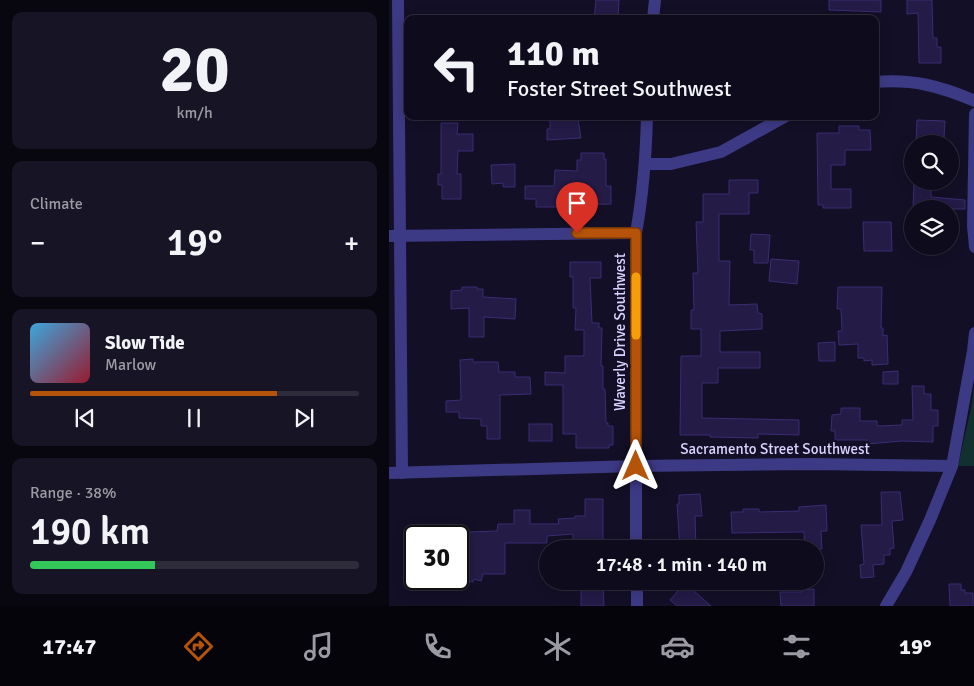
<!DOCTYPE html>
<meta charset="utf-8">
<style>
body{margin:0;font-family:Signika,sans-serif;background:#171425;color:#f1f3f6;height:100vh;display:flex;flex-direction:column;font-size:19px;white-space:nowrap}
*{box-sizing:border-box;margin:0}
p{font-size:16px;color:#9b9ba3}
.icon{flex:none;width:28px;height:28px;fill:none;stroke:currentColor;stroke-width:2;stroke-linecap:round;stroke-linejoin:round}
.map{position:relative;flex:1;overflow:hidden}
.side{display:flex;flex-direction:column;gap:12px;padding:12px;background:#08060f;width:389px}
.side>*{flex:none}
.guide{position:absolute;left:15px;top:15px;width:475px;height:105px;border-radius:10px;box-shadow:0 2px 12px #0003,0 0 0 1px #2e2b3b;background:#0e0b1c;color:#f1f3f6;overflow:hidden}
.tools{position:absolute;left:515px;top:135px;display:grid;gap:10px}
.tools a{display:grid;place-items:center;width:55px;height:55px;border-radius:50%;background:#0e0b1c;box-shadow:0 2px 12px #0003,0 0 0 1px #2e2b3b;font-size:25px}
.speed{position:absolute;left:15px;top:525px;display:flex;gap:10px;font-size:25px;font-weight:700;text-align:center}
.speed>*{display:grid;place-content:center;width:65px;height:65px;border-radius:50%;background:#0e0b1c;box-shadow:0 2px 12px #0003,0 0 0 1px #2e2b3b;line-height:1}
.speed .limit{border:2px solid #111;border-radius:8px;background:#fff;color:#111}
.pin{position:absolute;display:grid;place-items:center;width:42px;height:42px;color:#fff;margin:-51px -21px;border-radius:50% 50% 50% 0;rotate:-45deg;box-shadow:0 0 5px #0007}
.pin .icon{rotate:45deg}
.me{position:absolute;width:55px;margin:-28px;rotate:0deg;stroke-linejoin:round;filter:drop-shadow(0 0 4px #0008)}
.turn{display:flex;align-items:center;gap:18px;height:105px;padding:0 20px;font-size:22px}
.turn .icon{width:65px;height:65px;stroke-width:2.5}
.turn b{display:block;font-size:35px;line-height:42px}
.big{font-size:38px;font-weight:600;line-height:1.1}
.side .tile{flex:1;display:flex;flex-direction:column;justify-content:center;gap:8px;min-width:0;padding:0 18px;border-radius:10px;background:#171425}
.side .dial{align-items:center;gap:0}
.dial b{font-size:65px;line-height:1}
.song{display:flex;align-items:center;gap:15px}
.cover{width:60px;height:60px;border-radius:8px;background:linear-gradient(135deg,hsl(200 70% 55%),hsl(350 70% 35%))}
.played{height:5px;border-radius:2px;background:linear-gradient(90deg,#b45309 75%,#2e2b3b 75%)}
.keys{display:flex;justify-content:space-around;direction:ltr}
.heat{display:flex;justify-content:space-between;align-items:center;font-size:28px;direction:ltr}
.charge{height:8px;border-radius:4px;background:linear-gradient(90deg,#34c759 38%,#2e2b3b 0)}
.trip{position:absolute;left:150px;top:540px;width:285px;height:50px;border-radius:25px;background:#0e0b1c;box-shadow:0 2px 12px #0003,0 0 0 1px #2e2b3b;font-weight:600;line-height:50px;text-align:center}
.tab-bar{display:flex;height:80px;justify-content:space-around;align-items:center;background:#06040b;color:#9b9ba3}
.tab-bar .icon{width:35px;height:35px}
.tab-bar .on{color:#b45309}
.tab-bar b{font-size:22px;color:#f1f3f6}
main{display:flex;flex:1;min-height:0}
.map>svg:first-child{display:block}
.green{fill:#12302f}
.building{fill:#241b47;stroke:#3b2d73}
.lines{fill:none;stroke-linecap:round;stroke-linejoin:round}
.minor{stroke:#3d3a85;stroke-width:12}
.route-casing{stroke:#753606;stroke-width:12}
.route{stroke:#b45309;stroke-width:9}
.slow{stroke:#f59e0b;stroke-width:9}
.labels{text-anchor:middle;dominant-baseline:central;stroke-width:5;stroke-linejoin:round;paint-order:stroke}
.street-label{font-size:15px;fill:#d9d4ff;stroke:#130f26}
</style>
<main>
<section class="side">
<div class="tile dial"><b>20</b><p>km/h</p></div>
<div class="tile"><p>Climate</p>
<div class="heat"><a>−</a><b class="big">19°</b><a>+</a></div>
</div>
<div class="tile">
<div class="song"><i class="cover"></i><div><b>Slow Tide</b><p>Marlow</p></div></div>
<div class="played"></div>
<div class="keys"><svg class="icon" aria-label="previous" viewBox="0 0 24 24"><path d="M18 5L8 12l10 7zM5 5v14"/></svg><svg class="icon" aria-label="pause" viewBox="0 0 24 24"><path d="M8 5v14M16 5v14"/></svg><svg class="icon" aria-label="next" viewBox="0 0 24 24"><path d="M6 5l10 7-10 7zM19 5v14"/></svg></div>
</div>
<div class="tile"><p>Range · 38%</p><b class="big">190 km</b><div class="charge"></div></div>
</section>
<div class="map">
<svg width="586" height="606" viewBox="0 0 586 606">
<rect width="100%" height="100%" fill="#130f26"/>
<polygon class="green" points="585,387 585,466 569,466 582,408"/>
<g class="building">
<polygon points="207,0 230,0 229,19 205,19"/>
<polygon points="440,0 492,0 492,12 440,10"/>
<polygon points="518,0 543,0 544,38 548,38 548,47 552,47 552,63 530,63 529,13 518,14"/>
<polygon points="189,119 192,138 158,140 158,129 161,129 161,120"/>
<polygon points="528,120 556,121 555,138 545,138 544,144 527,144"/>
<polygon points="52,123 69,123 68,134 84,134 84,151 69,151 68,174 72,174 72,199 53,199 53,185 49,185 49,174 52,174"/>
<polygon points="450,126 470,126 470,130 481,130 482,150 456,150 456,165 442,165 442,189 462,189 462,208 434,208 434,205 429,205 428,133 450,133"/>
<polygon points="192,153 215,153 215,159 217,159 217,186 222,186 222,204 172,205 172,207 147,207 147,199 136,199 136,186 165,186 166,170 188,171 188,160 192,160"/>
<polygon points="126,164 126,187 114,187 114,183 103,184 102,165"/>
<polygon points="340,180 369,180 369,193 360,193 360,214 330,214 330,261 341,261 340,305 368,304 369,313 373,314 373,329 331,331 331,352 371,352 371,368 329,368 329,383 313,383 313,418 410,420 410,435 369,434 369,438 321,437 321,435 291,435 292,356 312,356 312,329 302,329 302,310 305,310 304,273 309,273 307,222 314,222 314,194 340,194"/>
<polygon points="525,181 542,181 542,197 576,200 576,209 524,209"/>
<polygon points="474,222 502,222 503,251 475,251"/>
<polygon points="362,234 381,235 379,263 365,263 365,250 361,250"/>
<polygon points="382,259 410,261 408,284 380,281"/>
<polygon points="181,262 212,262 212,278 201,278 203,323 210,323 210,328 213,328 212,366 214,366 214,389 216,389 217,423 219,423 219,426 224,426 224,445 220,445 220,448 187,448 187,434 174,434 174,385 156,385 156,372 176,373 176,356 194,356 195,355 195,330 186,330 187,308 184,308 184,277 181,277"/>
<polygon points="73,287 88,287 88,289 94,289 94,297 127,299 126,319 95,317 95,337 80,337 80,308 62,309 62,291 73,290"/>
<polygon points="449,287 493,287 492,328 494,328 494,336 498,335 499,364 483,365 483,360 475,361 475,358 469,358 469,344 450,345 449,331 453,331 452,309 448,309"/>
<polygon points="446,342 446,361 430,361 429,343"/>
<polygon points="84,359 84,362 109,362 110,372 126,372 126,377 141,377 142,394 111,395 111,439 98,439 98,426 92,426 92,419 70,418 70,412 57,412 57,401 72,400 71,360"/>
<polygon points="509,371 509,384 494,384 494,372"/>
<polygon points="523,386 535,386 535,394 542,394 542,410 549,410 549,426 544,426 544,442 513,441 478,444 478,440 446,440 446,431 442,431 443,415 452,414 452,408 471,408 471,421 488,421 488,426 513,425 513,420 524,420"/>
<rect x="140" y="424" width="23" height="17"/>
<polygon points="492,492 511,492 514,520 503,521 505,548 501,549 501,555 495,555 495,564 484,565 485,577 472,578 471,565 475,564 472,525 493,525"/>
<polygon points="311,494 313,516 306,516 307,549 291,549 288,504 290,504 290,495"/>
<polygon points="196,499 214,499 214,549 184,549 184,534 158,536 158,543 116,543 116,574 94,574 92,581 85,579 84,582 69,579 69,556 80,558 79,532 108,531 109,524 125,524 125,510 141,510 141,524 170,524 169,519 186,518 186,516 196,516"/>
<polygon points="437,505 438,531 432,531 433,549 416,549 415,532 343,533 342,512 354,512 354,509 370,509 370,512 410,511 410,507"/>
<polygon points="214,583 215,606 192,606 192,584"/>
<polygon points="296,583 322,606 288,606 281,600"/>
<polygon points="560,584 572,584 572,590 576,590 576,593 584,593 584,606 561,606"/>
<polygon points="425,589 425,606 392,606 391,592 413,592 413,590"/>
</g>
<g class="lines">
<g class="minor">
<polyline points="9,0 13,473"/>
<polyline points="264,19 266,0"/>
<path d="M 486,82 C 524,79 551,86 586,101"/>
<polyline points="586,114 584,226 586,247"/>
<polyline points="256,164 282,164 332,152 397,116"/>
<polyline points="0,236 247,233"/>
<polyline points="0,473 247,466 423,464 563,466"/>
<path d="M 247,549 L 247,233 C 254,194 257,156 258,116"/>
<polyline points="248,581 248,606"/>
<polyline points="497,606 517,572 541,520 563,466 584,351 586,333"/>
</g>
</g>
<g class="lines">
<g class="route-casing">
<polyline id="route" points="188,233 247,233 247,466"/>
</g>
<use href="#route" class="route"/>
<polyline class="slow" points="247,277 247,335"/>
</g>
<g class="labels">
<g class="street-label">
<text transform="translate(231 332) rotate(-90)">Waverly Drive Southwest</text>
<text x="386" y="449">Sacramento Street Southwest</text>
</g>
</g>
</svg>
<div class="tools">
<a><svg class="icon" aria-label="search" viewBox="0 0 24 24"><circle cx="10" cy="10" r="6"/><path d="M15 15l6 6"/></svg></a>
<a><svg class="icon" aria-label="layers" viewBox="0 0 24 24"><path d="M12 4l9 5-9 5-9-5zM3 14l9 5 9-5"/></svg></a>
</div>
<div class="speed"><div class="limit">30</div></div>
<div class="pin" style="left:188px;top:233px;background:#d93025"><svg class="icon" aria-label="arrive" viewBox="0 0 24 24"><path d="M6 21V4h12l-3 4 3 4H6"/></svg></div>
<svg class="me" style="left:247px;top:466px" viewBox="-20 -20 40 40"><path d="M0-17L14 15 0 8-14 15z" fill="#b45309" stroke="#fff" stroke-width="4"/></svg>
<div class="trip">17:48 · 1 min · 140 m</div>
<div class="guide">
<div class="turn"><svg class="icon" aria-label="left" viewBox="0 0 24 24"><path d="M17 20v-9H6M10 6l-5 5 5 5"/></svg><div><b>110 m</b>Foster Street Southwest</div></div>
</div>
</div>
</main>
<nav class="tab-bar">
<b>17:47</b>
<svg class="icon on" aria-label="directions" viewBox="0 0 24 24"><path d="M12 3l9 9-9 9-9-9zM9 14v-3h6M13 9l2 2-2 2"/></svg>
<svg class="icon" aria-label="music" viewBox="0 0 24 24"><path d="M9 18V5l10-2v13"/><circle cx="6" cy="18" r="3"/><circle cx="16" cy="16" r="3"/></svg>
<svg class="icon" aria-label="phone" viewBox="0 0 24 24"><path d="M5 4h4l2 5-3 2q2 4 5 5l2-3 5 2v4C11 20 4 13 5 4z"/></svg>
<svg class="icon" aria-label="climate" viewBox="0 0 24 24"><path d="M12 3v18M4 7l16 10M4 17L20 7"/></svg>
<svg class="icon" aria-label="car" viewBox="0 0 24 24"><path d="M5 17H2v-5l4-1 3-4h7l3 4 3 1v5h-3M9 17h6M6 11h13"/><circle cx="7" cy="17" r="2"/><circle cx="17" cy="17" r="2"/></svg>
<svg class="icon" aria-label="filters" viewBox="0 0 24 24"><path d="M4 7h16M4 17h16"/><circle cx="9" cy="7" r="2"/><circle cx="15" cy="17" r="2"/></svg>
<b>19°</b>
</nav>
